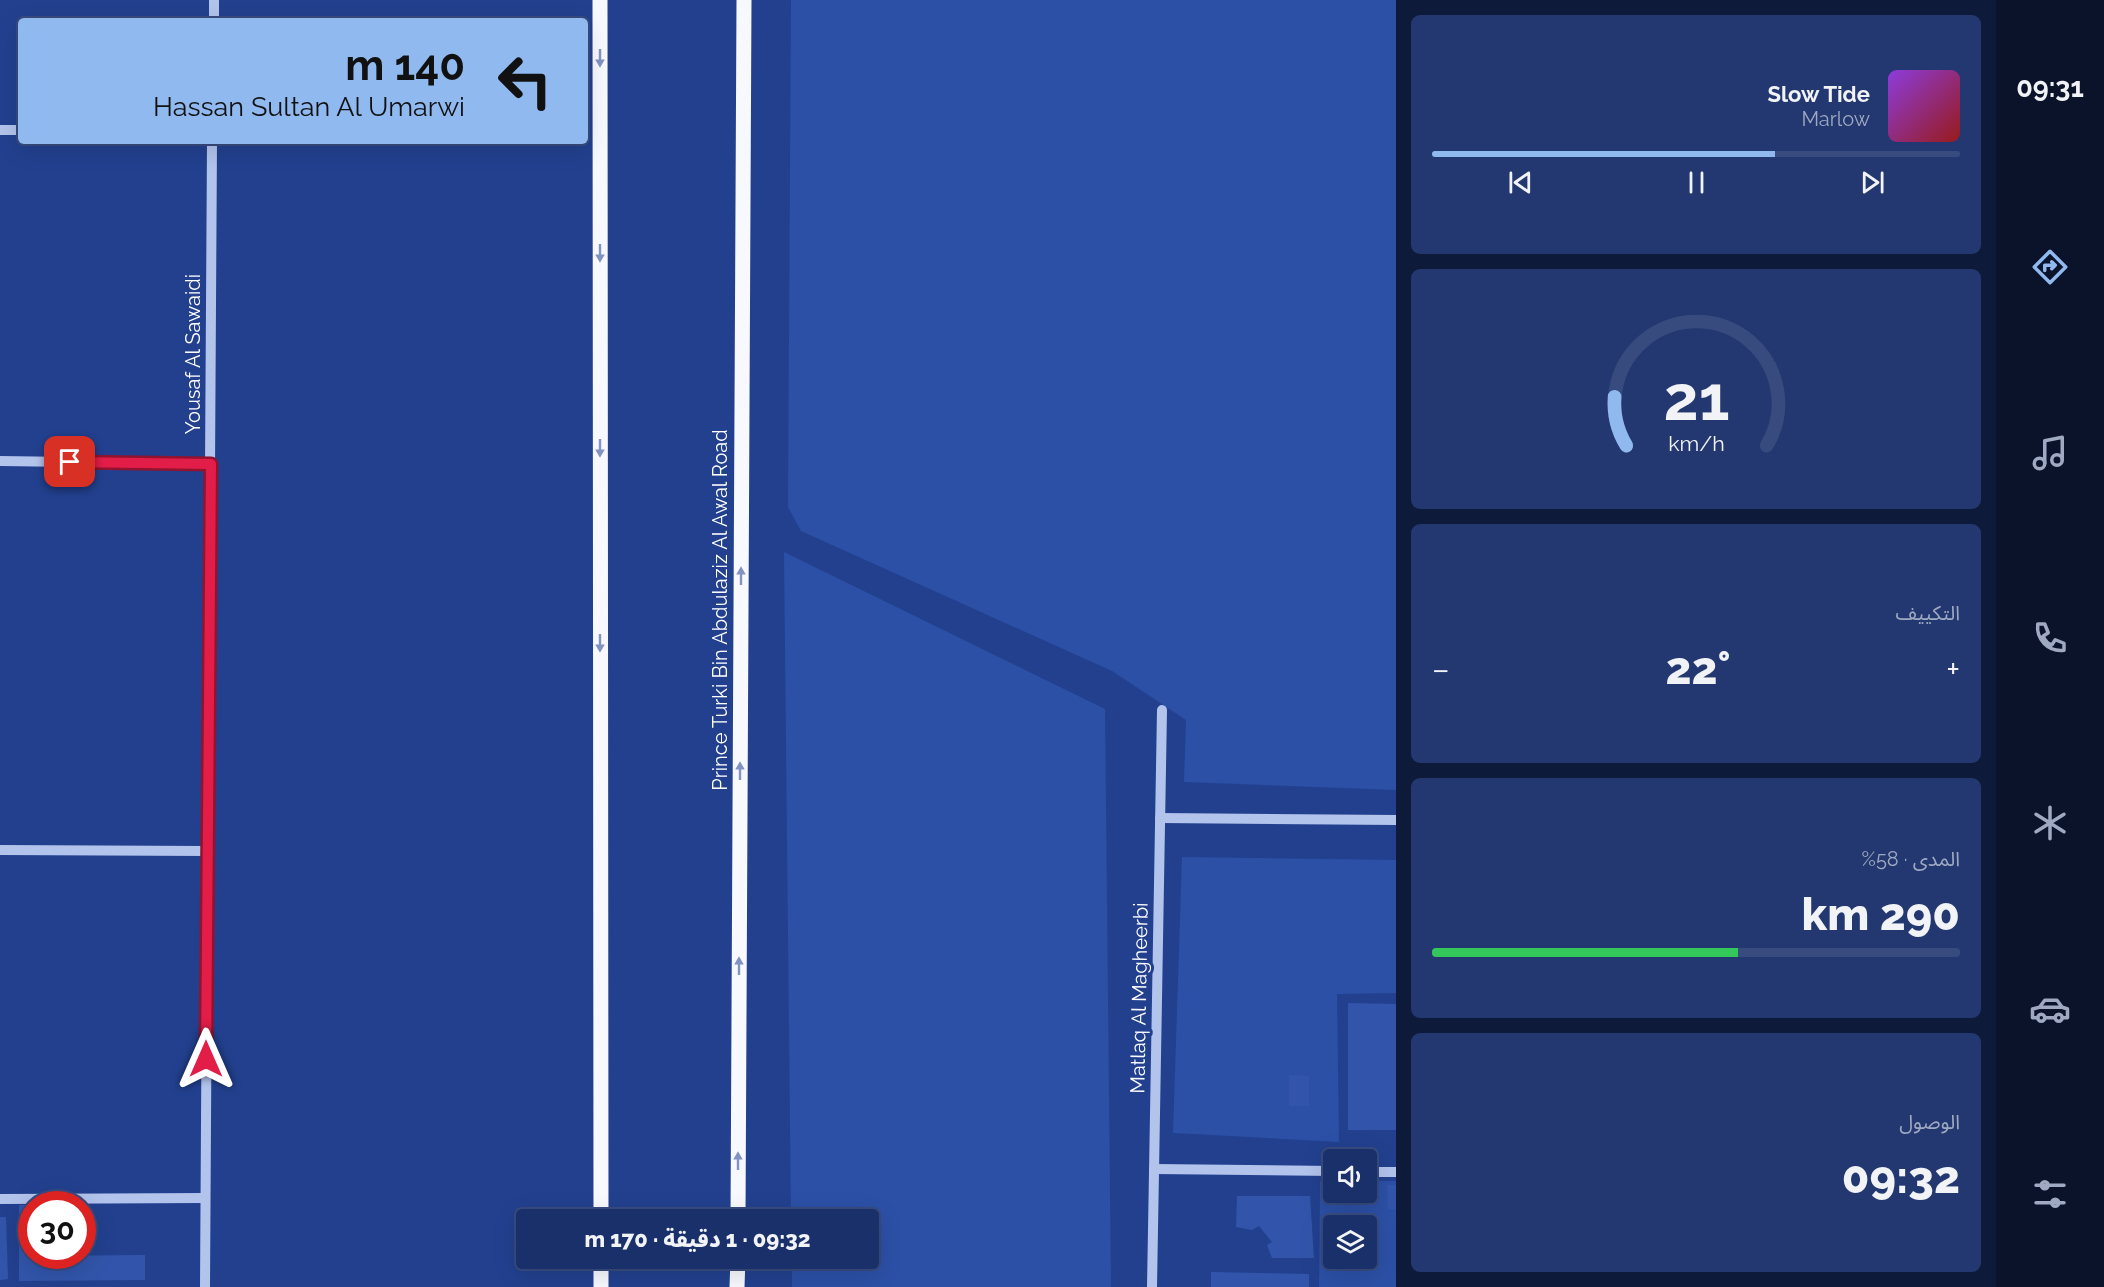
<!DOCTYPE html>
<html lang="ar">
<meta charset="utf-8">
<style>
body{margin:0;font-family:Raleway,"Noto Sans Arabic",sans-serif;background:#233870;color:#f1f3f6;direction:rtl;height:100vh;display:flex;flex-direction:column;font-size:22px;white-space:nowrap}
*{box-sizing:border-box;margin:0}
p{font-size:20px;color:#9fa9c1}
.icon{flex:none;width:33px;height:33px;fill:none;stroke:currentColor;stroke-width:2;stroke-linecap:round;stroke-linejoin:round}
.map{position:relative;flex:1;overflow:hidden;direction:ltr}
.drawer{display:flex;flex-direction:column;gap:15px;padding:15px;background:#0e1a3a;width:600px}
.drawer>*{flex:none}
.guide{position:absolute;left:18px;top:18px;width:570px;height:126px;border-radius:6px;box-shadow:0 6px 24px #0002,0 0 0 2px #384b7e;direction:rtl;background:#90b9f0;color:#111;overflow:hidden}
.buttons{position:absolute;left:1323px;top:1149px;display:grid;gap:12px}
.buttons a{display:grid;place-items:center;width:54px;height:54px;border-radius:6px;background:#1a306a;box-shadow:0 6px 24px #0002,0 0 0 2px #384b7e;font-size:30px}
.speed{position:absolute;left:18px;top:1191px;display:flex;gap:12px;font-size:30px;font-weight:700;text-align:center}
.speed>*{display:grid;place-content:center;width:78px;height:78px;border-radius:50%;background:#1a306a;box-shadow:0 6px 24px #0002,0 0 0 2px #384b7e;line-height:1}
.speed .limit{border:9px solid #d22;background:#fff;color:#111}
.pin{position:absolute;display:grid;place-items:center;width:51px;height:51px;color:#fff;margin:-26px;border-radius:12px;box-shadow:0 3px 9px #0006}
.me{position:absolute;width:66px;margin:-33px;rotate:0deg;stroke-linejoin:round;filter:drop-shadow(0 0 4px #0008)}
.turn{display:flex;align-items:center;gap:21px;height:126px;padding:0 24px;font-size:27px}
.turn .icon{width:78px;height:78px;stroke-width:2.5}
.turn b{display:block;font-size:42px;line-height:51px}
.big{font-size:45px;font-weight:800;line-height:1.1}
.drawer .card{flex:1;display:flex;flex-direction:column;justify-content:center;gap:9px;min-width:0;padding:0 21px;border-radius:9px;background:#233870}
.drawer .dial{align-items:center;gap:0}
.dial svg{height:156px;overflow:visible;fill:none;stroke:#384b7e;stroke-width:7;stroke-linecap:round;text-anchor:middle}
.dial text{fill:#f1f3f6;stroke:none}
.song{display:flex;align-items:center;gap:18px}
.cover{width:72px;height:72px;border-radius:9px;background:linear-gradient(135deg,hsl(270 70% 55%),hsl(0 70% 35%))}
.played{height:6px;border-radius:3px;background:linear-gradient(90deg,#90b9f0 65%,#384b7e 65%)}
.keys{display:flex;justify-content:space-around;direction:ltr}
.heat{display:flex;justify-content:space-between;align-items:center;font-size:33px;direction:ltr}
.charge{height:9px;border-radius:4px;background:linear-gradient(90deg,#34c759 58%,#384b7e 0)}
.trip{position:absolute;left:516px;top:1209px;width:363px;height:60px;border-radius:6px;background:#1a306a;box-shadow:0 6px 24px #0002,0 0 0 2px #384b7e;font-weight:800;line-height:60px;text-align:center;direction:rtl}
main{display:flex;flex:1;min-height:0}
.tabs{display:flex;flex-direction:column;width:108px;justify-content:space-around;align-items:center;background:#0a132a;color:#9fa9c1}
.tabs .icon{width:42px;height:42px}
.tabs .on{color:#90b9f0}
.tabs b{font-size:27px;color:#f1f3f6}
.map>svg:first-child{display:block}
.green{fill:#2c50a6;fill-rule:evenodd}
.building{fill:#3255ab}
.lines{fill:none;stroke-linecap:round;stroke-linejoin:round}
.minor{stroke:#b2c3ec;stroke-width:10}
.major{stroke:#f7f9ff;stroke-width:15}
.oneway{fill:#8293c1}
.route-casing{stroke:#92132f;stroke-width:15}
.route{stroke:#e11d48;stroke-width:10}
.labels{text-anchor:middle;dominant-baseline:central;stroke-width:6;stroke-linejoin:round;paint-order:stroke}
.street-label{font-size:20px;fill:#fff;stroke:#22408e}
</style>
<main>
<nav class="tabs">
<b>09:31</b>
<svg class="icon on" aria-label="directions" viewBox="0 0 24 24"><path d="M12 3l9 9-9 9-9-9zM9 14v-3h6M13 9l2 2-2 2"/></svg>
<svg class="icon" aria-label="music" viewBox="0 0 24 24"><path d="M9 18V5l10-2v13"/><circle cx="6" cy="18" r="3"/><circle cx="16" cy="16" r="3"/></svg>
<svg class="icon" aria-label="phone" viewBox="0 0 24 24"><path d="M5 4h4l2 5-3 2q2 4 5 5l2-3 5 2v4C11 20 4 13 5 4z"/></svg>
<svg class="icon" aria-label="climate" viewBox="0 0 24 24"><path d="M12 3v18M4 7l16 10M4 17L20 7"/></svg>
<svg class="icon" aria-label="car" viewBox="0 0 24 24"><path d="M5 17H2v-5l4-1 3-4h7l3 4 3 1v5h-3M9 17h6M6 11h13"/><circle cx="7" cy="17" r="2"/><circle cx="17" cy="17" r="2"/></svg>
<svg class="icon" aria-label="filters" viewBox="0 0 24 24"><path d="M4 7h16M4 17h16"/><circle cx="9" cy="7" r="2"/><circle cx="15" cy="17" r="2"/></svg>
</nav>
<section class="drawer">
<div class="card">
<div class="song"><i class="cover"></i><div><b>Slow Tide</b><p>Marlow</p></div></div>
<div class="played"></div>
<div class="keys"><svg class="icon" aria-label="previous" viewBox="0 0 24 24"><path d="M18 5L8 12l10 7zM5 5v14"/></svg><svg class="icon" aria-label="pause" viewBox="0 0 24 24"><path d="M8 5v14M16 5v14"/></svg><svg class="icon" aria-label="next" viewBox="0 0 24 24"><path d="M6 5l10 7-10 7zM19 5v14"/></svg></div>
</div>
<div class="card dial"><svg viewBox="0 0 100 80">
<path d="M14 69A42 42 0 1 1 86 69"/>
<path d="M14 69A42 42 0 0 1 8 44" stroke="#90b9f0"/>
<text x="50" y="56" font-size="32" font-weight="700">21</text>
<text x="50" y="72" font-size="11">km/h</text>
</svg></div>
<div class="card"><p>التكييف</p>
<div class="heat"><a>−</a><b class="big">22°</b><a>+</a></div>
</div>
<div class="card"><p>المدى · 58%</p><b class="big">290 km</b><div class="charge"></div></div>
<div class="card"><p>الوصول</p><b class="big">09:32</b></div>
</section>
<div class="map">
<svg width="1396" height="1287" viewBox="0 0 1396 1287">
<rect width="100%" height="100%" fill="#22408e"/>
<g class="green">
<polygon points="791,0 1396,0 1396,790 1184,782 1186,720 1112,671 801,531 788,507"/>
<polygon points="784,552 1105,709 1111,1287 792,1287 792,1259 868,1258 868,1220 791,1219"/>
<polygon points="1182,857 1396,860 1396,993 1337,994 1339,1142 1173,1133"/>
<path d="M 1320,1181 L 1333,1181 L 1334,1192 L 1366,1192 L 1367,1181 L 1396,1181 L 1396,1287 L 1319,1287 ZM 1334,1226 L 1366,1226 L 1366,1258 L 1334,1258 Z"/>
</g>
<g class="building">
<polygon points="1348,1003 1396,1004 1396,1130 1348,1130"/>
<polygon points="1289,1075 1309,1076 1309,1106 1289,1106"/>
<polygon points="1387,1185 1396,1185 1396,1209 1388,1209"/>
<polygon points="1237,1196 1310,1196 1314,1258 1272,1258 1267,1245 1272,1242 1259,1226 1252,1230 1236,1227"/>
<polygon points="19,1205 32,1205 32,1256 145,1255 145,1280 19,1281"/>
<polygon points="0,1217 6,1217 8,1279 0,1280"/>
<polygon points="1211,1272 1309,1274 1309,1287 1211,1287"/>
</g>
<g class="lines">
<g class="minor">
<polyline points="214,21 214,0"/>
<polyline points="0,130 21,130"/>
<polyline points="0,461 211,464"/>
<polyline points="1160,818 1396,820"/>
<polyline points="0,850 206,851"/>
<polyline points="1154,1169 1334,1171"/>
<polyline points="1366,1172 1396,1172"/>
<polyline points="0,1199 205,1198"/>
<polyline points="205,1287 212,141"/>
<polyline points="1152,1287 1162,710"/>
</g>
<g class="major">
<polyline points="600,0 601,1220"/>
<polyline points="738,1220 744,0"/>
<polyline points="601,1258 601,1287"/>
<polyline points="737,1287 738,1258"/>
</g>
</g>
<defs><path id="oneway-solid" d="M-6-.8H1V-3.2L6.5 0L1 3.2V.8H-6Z" transform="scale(1.5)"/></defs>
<g class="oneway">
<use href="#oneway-solid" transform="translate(600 58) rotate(90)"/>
<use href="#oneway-solid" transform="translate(600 253) rotate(90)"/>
<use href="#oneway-solid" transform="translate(600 448) rotate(90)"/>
<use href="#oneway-solid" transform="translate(741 576) rotate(-90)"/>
<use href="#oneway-solid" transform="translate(600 643) rotate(90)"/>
<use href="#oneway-solid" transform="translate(740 771) rotate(-90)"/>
<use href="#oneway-solid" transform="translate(739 966) rotate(-90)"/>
<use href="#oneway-solid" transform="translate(738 1161) rotate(-90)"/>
</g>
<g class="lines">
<g class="route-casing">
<polyline id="route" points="70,462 211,464 206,1059"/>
</g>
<use href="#route" class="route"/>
</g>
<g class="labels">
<g class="street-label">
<text transform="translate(193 354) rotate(-90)">Yousaf Al Sawaidi</text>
<text transform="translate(720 610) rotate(-90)">Prince Turki Bin Abdulaziz Al Awal Road</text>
<text transform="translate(1139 998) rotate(-89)">Matlaq Al Magheerbi</text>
</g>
</g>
</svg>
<div class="buttons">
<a><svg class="icon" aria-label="sound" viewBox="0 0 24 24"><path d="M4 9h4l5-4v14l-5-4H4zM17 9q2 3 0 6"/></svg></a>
<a><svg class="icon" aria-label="layers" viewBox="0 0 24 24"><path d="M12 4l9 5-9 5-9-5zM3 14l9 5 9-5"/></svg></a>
</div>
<div class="speed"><div class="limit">30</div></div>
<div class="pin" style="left:70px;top:462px;background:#d93025"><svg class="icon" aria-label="arrive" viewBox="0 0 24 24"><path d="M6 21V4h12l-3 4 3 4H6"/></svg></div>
<svg class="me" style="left:206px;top:1059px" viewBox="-20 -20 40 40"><path d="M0-17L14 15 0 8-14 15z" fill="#e11d48" stroke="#fff" stroke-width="4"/></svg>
<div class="trip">09:32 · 1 دقيقة · 170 m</div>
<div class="guide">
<div class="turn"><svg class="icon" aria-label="left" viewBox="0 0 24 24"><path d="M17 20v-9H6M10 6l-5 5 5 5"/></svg><div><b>140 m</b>Hassan Sultan Al Umarwi</div></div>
</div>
</div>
</main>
